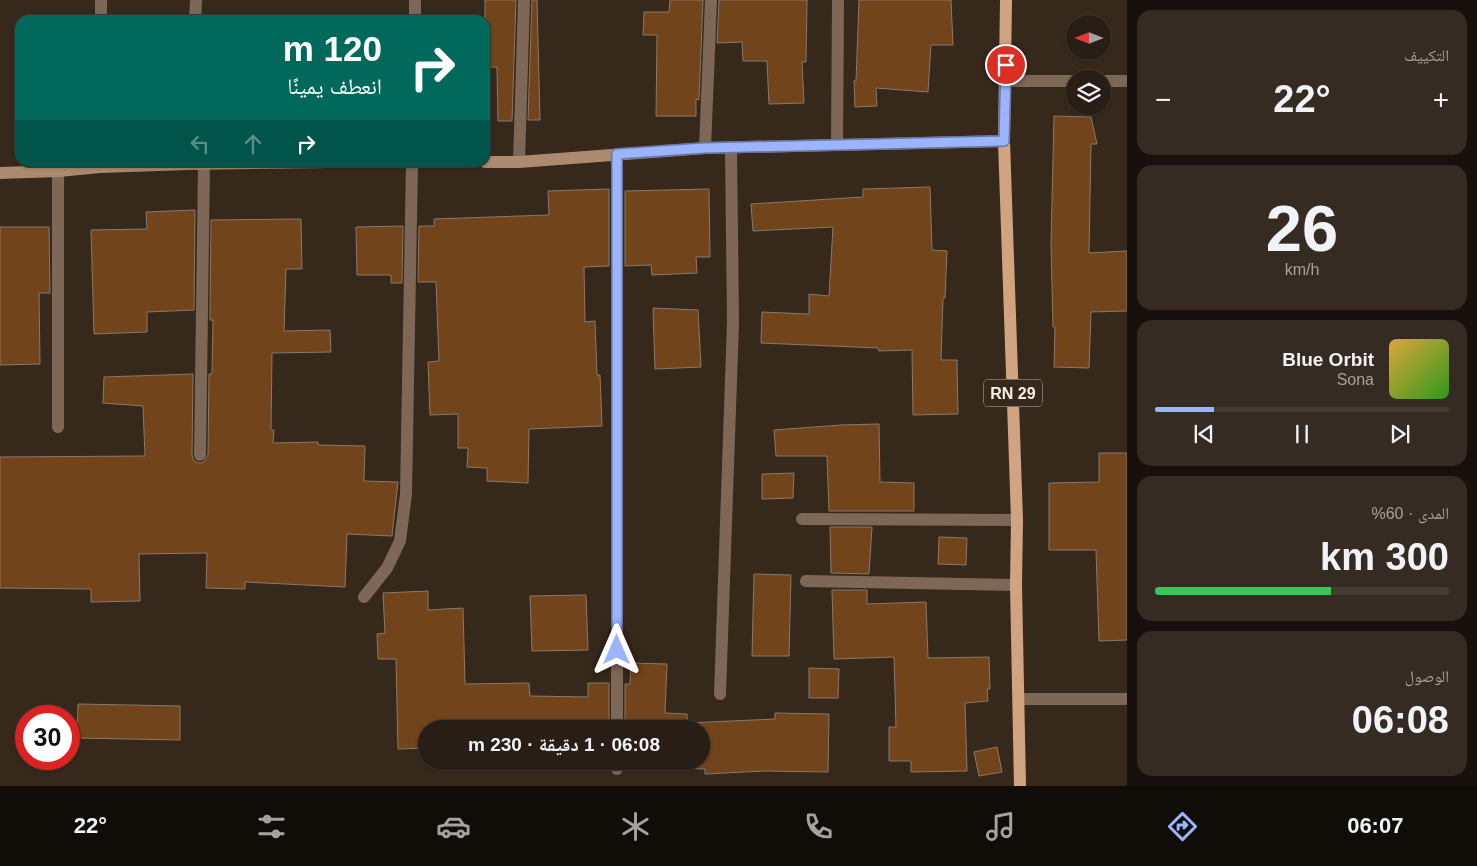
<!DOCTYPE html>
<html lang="ar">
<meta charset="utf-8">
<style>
body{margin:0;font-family:Arial,"Noto Naskh Arabic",sans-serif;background:#352b22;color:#f1f3f6;direction:rtl;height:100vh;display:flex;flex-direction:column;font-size:19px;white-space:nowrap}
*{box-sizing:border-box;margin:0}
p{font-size:16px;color:#a5a2a0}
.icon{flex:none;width:28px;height:28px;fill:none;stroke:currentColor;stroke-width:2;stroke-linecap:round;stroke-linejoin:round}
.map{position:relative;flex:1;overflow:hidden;direction:ltr}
.panel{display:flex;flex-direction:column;gap:10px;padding:10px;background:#17100c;width:350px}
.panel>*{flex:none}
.hud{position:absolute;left:15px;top:15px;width:475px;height:152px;border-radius:15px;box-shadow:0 1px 4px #0004,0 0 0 1px #453c34;direction:rtl;background:#00695c;color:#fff;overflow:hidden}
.needle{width:32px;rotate:270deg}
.controls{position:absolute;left:1066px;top:15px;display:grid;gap:10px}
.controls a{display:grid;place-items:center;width:45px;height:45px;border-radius:50%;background:#291e15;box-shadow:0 1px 4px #0004,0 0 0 1px #453c34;font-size:25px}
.speed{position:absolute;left:15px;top:705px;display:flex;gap:10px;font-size:25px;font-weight:700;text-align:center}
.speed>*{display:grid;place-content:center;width:65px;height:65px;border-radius:50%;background:#291e15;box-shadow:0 1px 4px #0004,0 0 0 1px #453c34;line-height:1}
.speed .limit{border:8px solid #d22;background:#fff;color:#111}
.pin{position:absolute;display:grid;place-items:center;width:42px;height:42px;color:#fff;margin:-21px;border:2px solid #fff;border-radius:50%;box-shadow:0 1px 5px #0007}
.me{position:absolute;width:55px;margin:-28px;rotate:0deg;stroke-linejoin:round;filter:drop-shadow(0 0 4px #0008)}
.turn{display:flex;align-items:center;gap:18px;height:105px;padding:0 25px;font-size:22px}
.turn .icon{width:65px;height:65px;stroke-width:2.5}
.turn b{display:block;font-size:35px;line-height:42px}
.lanes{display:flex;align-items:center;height:48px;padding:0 25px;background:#0003;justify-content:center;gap:25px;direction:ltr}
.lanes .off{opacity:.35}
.big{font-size:38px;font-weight:700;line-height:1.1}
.panel .tile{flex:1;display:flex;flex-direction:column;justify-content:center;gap:8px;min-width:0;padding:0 18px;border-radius:15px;background:#352b22}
.panel .dial{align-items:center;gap:0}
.dial b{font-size:65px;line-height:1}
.song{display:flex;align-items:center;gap:15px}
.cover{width:60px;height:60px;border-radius:8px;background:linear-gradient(135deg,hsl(40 70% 55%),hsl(110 70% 35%))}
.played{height:5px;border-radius:2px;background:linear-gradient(90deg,#9cb4fd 20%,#453c34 20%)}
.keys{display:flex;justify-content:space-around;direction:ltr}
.heat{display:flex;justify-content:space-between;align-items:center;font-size:28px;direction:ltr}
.charge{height:8px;border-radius:4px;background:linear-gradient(90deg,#34c759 60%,#453c34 0)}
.trip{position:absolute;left:418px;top:720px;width:292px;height:50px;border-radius:25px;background:#291e15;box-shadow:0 1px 4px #0004,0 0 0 1px #453c34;font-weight:700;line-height:50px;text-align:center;direction:rtl}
.tabs{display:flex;height:80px;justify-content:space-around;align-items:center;background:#100c08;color:#a5a2a0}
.tabs .icon{width:35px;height:35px}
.tabs .selected{color:#9cb4fd}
.tabs b{font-size:22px;color:#f1f3f6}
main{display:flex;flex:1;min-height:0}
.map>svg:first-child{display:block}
.building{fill:#71441b;stroke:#8b796b}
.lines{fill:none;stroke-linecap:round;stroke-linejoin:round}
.minor{stroke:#7d6857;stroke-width:12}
.secondary{stroke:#ac8a6f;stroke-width:12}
.primary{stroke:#d0a481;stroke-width:12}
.route-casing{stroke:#6575a4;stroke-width:12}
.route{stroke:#9cb4fd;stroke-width:9}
.labels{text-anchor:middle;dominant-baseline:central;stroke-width:5;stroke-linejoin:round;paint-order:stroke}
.shield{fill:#37281c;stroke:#c1b5ac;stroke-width:1}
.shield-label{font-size:16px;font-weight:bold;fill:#fcf1ea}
</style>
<main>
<section class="panel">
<div class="tile"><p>التكييف</p>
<div class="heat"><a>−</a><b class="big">22°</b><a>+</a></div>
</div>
<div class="tile dial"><b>26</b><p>km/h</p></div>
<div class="tile">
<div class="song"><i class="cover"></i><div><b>Blue Orbit</b><p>Sona</p></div></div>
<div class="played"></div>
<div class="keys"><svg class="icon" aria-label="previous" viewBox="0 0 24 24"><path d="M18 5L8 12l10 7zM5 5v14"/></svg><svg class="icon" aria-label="pause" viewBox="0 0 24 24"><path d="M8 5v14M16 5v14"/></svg><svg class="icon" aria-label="next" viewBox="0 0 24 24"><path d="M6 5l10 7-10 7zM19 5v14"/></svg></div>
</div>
<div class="tile"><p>المدى · 60%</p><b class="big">300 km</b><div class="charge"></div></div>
<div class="tile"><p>الوصول</p><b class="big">06:08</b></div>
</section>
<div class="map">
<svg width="1127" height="786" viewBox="0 0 1127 786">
<rect width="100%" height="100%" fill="#37281c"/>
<g class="building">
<polygon points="485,0 516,0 512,121 498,121 497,67 485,67"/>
<polygon points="532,0 537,0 540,120 528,120"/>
<polygon points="670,0 703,0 699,100 696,99 696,116 656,116 657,35 643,35 644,12 669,12"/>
<polygon points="719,0 807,0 806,62 802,62 804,103 769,104 767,61 743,61 742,42 717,43"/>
<polygon points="859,0 951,0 953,45 931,45 928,92 876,88 877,106 855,107 854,81 856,81"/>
<polygon points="1054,116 1091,117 1097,144 1091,144 1089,253 1127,251 1127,311 1091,312 1089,368 1054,367 1055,327 1053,327 1051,244"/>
<polygon points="930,187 932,250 947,251 945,298 943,298 941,360 957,360 958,414 913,415 912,350 879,351 878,348 761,343 762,312 809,314 809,294 829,296 833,227 753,231 751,204 863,197 863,189"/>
<polygon points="609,189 609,266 584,267 585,322 595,321 597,375 600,375 602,426 529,429 528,483 487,481 487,468 467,467 468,448 458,448 458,414 430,415 428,362 439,361 436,282 418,282 419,226 434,226 434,219 549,215 548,191"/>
<polygon points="709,189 710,257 696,257 697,273 652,275 651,265 625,266 625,191"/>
<polygon points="195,210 194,310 147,312 147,332 94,334 91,230 147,229 146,212"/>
<polygon points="301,219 302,269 286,269 284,331 330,330 331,352 272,353 271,430 274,430 273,443 318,442 318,445 365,446 364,481 398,482 392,536 347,534 345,587 245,582 245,589 206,588 207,553 139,554 140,601 91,602 91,589 0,588 0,457 145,456 143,406 103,403 104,377 193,374 192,455 193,459 196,462 200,463 204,462 208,455 209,374 212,374 213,320 210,320 210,309 211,220"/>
<polygon points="403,226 402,283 391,283 391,275 357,275 356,227"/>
<polygon points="0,227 49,227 50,293 39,293 40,364 0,365"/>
<polygon points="653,308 698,310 701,367 655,369"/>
<polygon points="879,424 880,482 914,483 914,511 829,511 827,456 776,456 774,430 841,425"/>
<polygon points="1099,453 1127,453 1127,640 1099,641 1096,550 1049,550 1049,483 1099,482"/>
<polygon points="794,473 793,498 762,499 762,474"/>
<polygon points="830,527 872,527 869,574 831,573"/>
<polygon points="939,537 967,538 966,565 938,564"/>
<polygon points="754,574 791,575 789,656 752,656"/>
<polygon points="832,590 867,590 867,604 926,602 928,658 989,657 990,689 987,689 988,701 965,703 967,771 911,772 911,761 889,761 889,727 896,727 894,657 834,659"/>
<polygon points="428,591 428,610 463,608 465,684 529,683 530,696 588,697 588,683 609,683 609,729 426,729 426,748 398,749 396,659 378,659 377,634 385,633 383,593"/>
<polygon points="586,595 588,650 532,651 530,596"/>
<polygon points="631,663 667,664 665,713 687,714 687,723 775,719 775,713 829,714 828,772 765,771 705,774 705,769 627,766 627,761 701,761 701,729 625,729 625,684 630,684"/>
<polygon points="809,668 839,669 838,698 809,698"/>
<polygon points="78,704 180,706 180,740 77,738"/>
<polygon points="997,747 1002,772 979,776 974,752"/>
</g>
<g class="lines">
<g class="minor">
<polyline points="101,20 101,0"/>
<polyline points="195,20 196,0"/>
<polyline points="415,20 415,0"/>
<polyline points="1005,81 1075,81"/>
<polyline points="1102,81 1127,81"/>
<polyline points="837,145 838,0"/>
<polyline points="705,148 711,0"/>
<polyline points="617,154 617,729"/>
<polyline points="519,162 524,0"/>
<polyline points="58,427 58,171"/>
<polyline points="200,455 204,164"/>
<polyline points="802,519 1017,520"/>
<polyline points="806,581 1016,585"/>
<polyline points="364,597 387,568 400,541 406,494 412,162"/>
<polyline points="720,694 733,323 731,147"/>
<polyline points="1019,699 1127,699"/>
<polyline points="617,761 617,769"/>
</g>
<g class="secondary">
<polyline points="485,162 519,162 705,148 1004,141"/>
<polyline points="0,173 58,171 100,167 188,164 330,162"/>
</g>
<polyline class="primary" points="1006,0 1004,141 1017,520 1016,585 1020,786"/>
</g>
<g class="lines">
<g class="route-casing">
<polyline id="route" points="617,650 617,154 705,148 1004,141 1006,65"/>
</g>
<use href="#route" class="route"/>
</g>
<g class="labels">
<rect class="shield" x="984" y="379.5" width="58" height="27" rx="4"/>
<g class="shield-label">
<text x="1013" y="393">RN 29</text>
</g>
</g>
</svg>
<div class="controls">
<a><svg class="needle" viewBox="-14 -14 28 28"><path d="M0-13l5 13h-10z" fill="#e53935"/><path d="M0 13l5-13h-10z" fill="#a5a2a0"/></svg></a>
<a><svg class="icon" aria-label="layers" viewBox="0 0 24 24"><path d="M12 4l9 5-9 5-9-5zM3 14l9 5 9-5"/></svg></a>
</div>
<div class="speed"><div class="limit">30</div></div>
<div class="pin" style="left:1006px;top:65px;background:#d93025"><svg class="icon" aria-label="arrive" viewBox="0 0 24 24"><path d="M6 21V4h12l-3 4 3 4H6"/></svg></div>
<svg class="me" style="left:617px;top:650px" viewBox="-20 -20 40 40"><path d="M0-17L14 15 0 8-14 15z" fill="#9cb4fd" stroke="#fff" stroke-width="4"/></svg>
<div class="trip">06:08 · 1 دقيقة · 230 m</div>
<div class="hud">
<div class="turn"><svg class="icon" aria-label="right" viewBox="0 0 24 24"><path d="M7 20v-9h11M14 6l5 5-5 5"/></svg><div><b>120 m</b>انعطف يمينًا</div></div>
<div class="lanes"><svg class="icon off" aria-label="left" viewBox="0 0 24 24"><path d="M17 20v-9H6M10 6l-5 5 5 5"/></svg><svg class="icon off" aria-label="ahead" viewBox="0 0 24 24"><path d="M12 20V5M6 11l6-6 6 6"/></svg><svg class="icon" aria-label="right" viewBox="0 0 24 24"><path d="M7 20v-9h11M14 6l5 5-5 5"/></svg></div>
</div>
</div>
</main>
<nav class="tabs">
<b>06:07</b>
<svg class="icon selected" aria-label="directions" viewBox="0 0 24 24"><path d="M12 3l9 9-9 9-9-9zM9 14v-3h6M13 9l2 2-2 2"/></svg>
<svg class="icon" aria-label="music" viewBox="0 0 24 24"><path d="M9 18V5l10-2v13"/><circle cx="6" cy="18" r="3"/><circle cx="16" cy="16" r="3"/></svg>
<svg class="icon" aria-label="phone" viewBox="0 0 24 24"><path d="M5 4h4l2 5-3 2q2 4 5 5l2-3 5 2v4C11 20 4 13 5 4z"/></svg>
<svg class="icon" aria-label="climate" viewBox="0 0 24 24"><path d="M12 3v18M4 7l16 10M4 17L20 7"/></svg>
<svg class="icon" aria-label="car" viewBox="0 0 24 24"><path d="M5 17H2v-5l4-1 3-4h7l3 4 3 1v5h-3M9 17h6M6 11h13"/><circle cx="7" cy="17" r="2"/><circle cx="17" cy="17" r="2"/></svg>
<svg class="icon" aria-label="filters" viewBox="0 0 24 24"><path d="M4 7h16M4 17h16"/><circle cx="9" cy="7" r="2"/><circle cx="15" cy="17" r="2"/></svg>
<b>22°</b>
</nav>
